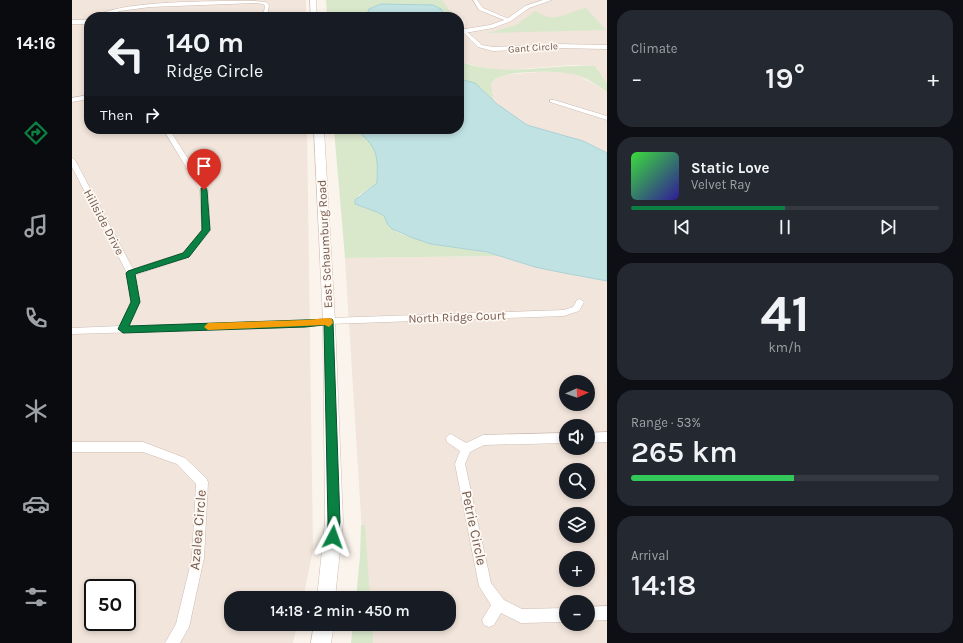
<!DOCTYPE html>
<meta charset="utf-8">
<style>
body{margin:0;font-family:Karla,sans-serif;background:#242831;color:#f1f3f6;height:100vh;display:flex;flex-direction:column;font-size:15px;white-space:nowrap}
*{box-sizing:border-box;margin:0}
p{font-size:13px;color:#9ea1a6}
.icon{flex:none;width:22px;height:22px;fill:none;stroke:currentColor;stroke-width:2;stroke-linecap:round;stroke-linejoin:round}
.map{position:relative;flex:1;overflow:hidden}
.side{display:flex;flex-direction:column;gap:10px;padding:10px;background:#0d0f14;width:356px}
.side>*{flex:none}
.banner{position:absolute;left:12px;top:12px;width:380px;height:122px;border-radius:16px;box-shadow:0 2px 6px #0003;background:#171b24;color:#f1f3f6;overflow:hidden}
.needle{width:26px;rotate:88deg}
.tools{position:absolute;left:487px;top:375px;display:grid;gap:8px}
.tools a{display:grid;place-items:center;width:36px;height:36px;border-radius:50%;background:#171b24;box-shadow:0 2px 6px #0003;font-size:20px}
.speed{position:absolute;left:12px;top:579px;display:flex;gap:8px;font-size:20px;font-weight:700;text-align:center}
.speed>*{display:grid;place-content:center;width:52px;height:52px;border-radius:50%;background:#171b24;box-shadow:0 2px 6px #0003;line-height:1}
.speed .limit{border:2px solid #111;border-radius:6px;background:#fff;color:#111}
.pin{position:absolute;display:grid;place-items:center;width:34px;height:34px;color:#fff;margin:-41px -17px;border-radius:50% 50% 50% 0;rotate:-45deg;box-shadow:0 0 4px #0007}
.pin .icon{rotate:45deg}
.me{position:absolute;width:44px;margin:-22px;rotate:4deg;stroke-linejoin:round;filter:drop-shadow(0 0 3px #0008)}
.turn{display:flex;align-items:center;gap:14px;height:84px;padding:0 16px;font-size:18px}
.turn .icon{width:52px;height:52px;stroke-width:2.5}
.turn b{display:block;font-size:28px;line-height:34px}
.then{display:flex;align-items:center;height:38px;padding:0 16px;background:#0003;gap:8px;font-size:15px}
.big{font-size:30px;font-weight:600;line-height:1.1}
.side .widget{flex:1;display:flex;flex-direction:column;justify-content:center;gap:6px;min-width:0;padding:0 14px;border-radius:16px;background:#242831}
.side .dial{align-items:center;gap:0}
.dial b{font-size:52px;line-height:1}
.song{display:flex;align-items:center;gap:12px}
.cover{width:48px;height:48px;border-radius:6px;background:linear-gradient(135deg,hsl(120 70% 55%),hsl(250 70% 35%))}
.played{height:4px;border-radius:2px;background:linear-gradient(90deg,#0b8043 50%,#363941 50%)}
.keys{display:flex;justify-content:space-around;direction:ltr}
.heat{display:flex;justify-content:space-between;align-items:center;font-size:22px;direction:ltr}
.charge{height:6px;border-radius:3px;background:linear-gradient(90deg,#34c759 53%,#363941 0)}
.trip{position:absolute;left:152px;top:591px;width:232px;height:40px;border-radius:16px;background:#171b24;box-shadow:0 2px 6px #0003;font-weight:600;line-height:40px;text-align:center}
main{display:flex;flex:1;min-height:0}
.tabs{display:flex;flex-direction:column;width:72px;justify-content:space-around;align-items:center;background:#090b0e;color:#9ea1a6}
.tabs .icon{width:28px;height:28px}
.tabs .selected{color:#0b8043}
.tabs b{font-size:18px;color:#f1f3f6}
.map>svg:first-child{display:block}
.residential{fill:#f2e5db;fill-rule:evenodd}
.green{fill:#d9e8cb}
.water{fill:#c1e2e3;stroke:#a9d2d4}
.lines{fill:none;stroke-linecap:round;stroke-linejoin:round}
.minor-casing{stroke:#cdbbb2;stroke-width:1}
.tertiary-casing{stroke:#cdbbb2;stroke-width:1}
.secondary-casing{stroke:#d1bdb2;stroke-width:1}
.minor{fill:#fff;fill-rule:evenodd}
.tertiary{fill:#fff;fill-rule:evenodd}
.secondary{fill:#fff;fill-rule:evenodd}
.route{fill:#0b8043;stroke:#07532c}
.slow{fill:#f59e0b}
.labels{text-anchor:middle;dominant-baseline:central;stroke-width:3.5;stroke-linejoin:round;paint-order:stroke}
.far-street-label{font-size:10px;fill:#745a50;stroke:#fef8f2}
.street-label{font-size:12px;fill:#745a50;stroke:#fef8f2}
.near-street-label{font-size:14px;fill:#745a50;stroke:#fef8f2}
</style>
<main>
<nav class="tabs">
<b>14:16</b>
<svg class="icon selected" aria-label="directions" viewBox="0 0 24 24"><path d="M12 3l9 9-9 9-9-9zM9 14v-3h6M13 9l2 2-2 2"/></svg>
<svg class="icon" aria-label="music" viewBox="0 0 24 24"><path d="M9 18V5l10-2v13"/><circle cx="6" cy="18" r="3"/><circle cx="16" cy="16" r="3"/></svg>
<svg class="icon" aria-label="phone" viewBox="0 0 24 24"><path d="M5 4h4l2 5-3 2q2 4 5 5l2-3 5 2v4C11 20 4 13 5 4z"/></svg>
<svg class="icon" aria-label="climate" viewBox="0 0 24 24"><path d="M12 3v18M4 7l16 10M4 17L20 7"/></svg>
<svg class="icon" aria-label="car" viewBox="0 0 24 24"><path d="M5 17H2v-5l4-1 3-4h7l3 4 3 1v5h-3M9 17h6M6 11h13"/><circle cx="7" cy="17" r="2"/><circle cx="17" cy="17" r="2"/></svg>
<svg class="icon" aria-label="filters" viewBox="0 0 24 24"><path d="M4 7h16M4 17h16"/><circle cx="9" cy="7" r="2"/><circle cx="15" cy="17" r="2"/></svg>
</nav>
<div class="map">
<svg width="535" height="643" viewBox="0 0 535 643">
<rect width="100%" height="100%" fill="#fbf4ec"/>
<g class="residential">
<path d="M 0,0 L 234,0 L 234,17 L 17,17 L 17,129 L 235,129 L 241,550 L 231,598 L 159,598 L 159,624 L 225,624 L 221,643 L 0,643 ZM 21,588 L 55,588 L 55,622 L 21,622 Z"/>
<polygon points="370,0 535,0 535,83 523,66 500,65 434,70 412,68 387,61 387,27 393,27 393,21 387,17 380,17"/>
<polygon points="468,72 494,72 508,76 535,92 535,153 511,141 455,125 435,112 422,101 419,84 425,78 434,75"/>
<path d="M 427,256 L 463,267 L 535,281 L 535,643 L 296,643 L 295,624 L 377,624 L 377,598 L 294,598 L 273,258 ZM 494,382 L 516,382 L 516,404 L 494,404 ZM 494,426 L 516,426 L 516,448 L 494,448 ZM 494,470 L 516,470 L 516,492 L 494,492 ZM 494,514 L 516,514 L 516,536 L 494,536 ZM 494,558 L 516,558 L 516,580 L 494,580 ZM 494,602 L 516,602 L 516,624 L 494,624 Z"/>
</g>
<g class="green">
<polygon points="254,0 370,0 382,17 255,17"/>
<path d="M 514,8 L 534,30 L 416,33 L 444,25 L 463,11 C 468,13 473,17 478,17 C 489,19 502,10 514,8 Z"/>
<path d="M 387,61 C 430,78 478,64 523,66 L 535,83 L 535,92 C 526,86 518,80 508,76 C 493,70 440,70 425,78 C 423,79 421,82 419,84 L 422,101 C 411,91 402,82 387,79 Z"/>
<path d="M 262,129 L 282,129 L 300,144 L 304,150 L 305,161 L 305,183 L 286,196 L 287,206 C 295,209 306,210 312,217 C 315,219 314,222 316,225 C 320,232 333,235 340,238 C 368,249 399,247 427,256 L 273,258 Z"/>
<polygon points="289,525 293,525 298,598 284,598 288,556"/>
<polygon points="281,624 300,624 301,643 279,643"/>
</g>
<g class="water">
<polygon points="309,4 361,5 369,9 373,17 304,17 295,14 297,9"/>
<path d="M 387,79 L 403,83 L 425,104 L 455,125 L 511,141 L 535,153 L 535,281 L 487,272 L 463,267 L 415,252 L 359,244 L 341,238 L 320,229 L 316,225 L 312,216 L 305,212 L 283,204 L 283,200 L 305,183 C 306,155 306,146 282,129 L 387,129 Z"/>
</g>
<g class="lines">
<g class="minor-casing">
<g id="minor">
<polygon points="401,0 405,0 411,8 439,20 435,21 407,10"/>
<path d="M 183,1 L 194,2 L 197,5 L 195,17 L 191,17 L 193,6 L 191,4 L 183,3 L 78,7 L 48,11 L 28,17 L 23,17 C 45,0 150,1 183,1 Z"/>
<polygon points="393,30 410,45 421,47 483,44 535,45 535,49 483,48 421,51 406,47 391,32 391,31"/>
<polygon points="17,95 17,99 0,102 0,98"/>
<polygon points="478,100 482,100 535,116 535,120 478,102"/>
<polygon points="91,129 97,129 136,190 138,231 117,257 63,275 67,302 57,326 233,321 257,318 492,310 501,307 505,300 508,299 512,302 507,311 492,316 257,324 233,327 0,334 0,328 48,326 59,302 55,273 0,167 0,158 3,160 61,269 111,253 130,231 128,190"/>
<polygon points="535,432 535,442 516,443 516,433"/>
<polygon points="494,433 494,443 412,445 398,452 393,464 419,583 432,600 450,609 494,608 494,622 449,623 429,613 422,625 417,627 412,625 410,620 419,605 407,586 383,464 388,451 375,442 374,439 375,436 379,434 394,443 411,435"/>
<polygon points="0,442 71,442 113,458 134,478 136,482 132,558 117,627 108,643 93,643 104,624 120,558 124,484 105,464 71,452 0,452"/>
<polygon points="535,606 535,620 516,621 516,607"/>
</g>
</g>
<g class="tertiary-casing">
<g id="tertiary">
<polygon points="471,0 480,0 457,8 439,21 421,28 387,34 387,30 418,25 435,19 453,6"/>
<rect x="0" y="20" width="17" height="4"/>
</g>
</g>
<g class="secondary-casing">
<g id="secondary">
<polygon points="238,0 244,0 245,17 239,17"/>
<polygon points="242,129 252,129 263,321 271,522 263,598 245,598 253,522 251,321"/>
<polygon points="242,624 262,624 259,643 239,643"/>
</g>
</g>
<use href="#minor" class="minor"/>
<use href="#tertiary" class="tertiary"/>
<use href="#secondary" class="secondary"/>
</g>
<polygon class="route" points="129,188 134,188 135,190 138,230 117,257 63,274 68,302 57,326 260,319 261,321 268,522 265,541 261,543 256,541 255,537 256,522 252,325 233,327 51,333 46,329 59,302 54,273 56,271 111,253 130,230"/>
<polygon class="slow" points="257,318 260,319 261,323 257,327 253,325 136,330 132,327 136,323 233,320"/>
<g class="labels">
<g class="far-street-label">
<text transform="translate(461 48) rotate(-4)">Gant Circle</text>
</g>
<g class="street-label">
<text transform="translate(32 222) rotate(62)">Hillside Drive</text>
<text transform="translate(253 244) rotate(-93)">East Schaumburg Road</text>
<text transform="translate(385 317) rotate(-2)">North Ridge Court</text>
</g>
<g class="near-street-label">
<text transform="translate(402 528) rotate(78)">Petrie Circle</text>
<text transform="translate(126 530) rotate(-85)">Azalea Circle</text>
</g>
</g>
</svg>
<div class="tools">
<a><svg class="needle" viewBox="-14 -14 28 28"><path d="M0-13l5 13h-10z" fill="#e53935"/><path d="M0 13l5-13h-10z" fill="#9ea1a6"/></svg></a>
<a><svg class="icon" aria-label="sound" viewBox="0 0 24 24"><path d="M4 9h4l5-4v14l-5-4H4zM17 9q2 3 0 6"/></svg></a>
<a><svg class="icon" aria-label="search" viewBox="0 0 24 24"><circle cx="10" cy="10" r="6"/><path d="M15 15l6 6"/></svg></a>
<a><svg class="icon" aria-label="layers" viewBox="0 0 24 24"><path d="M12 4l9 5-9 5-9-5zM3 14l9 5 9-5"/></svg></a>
<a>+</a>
<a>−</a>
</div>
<div class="speed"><div class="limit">50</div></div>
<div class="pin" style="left:132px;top:190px;background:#d93025"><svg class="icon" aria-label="arrive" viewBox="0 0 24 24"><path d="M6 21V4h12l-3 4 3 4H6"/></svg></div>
<svg class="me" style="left:261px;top:537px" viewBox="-20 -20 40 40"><path d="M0-17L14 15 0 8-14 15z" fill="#0b8043" stroke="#fff" stroke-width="4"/></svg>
<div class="trip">14:18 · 2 min · 450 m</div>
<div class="banner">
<div class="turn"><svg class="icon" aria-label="left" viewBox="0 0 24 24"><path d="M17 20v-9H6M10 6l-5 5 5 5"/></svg><div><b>140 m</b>Ridge Circle</div></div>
<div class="then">Then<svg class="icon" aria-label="right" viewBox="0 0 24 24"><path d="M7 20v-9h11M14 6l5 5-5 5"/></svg></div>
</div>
</div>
<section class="side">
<div class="widget"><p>Climate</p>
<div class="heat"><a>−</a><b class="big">19°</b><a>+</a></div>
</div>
<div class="widget">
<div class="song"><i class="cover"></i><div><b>Static Love</b><p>Velvet Ray</p></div></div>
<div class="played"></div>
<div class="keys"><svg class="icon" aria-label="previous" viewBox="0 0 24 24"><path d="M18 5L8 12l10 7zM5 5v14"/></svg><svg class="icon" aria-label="pause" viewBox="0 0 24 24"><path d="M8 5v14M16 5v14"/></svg><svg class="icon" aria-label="next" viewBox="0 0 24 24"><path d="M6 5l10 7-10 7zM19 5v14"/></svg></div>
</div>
<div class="widget dial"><b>41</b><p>km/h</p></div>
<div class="widget"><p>Range · 53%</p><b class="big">265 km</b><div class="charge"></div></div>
<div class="widget"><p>Arrival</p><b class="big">14:18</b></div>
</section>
</main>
